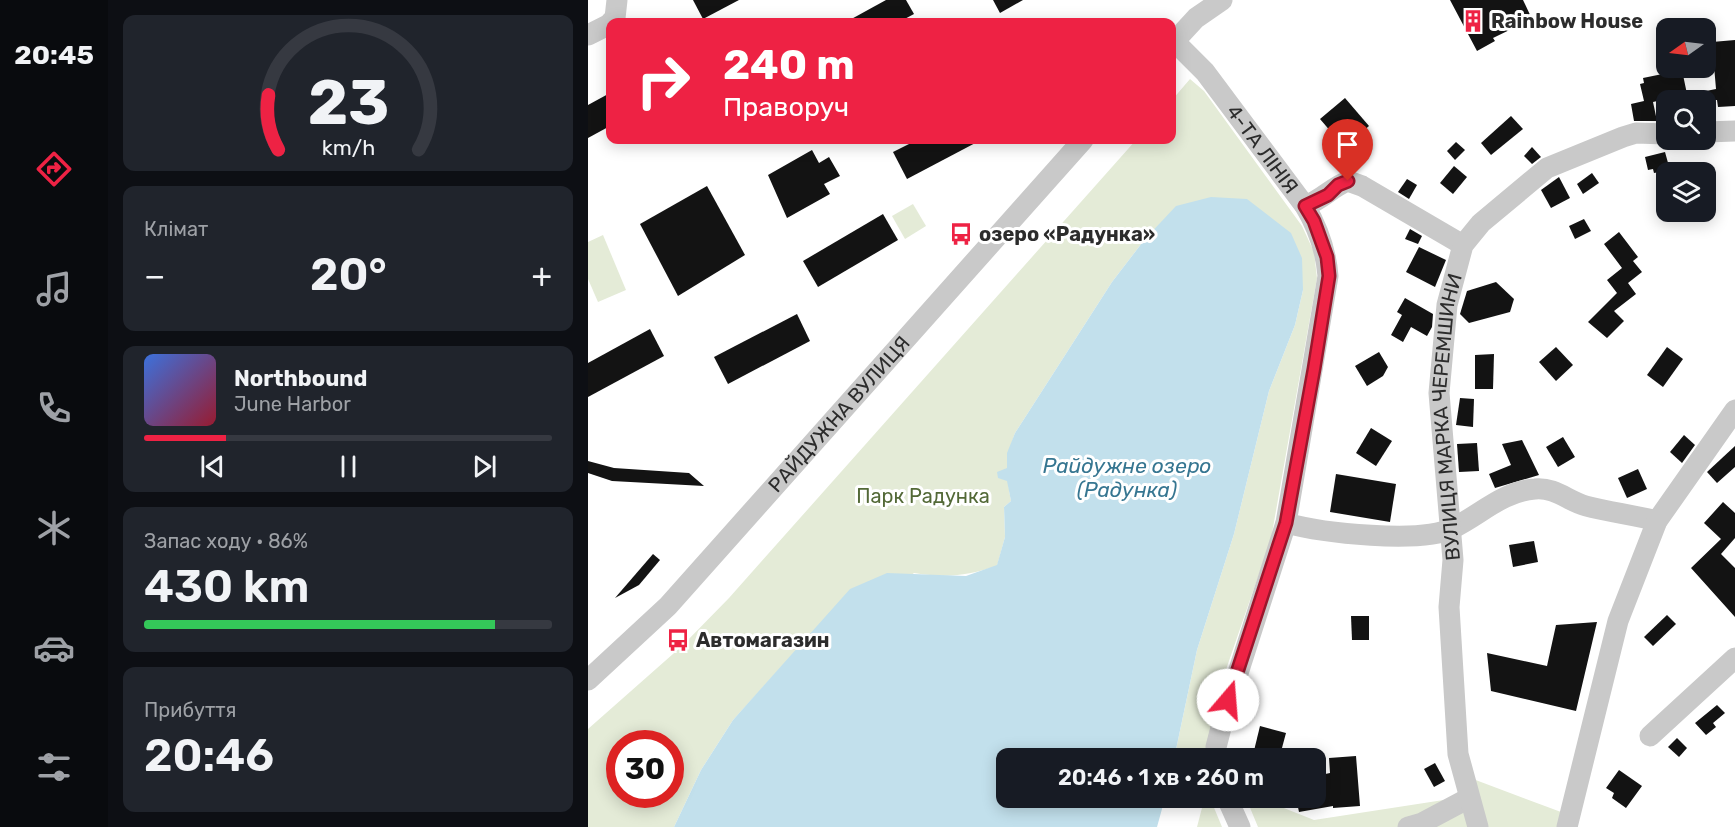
<!DOCTYPE html>
<html lang="uk">
<meta charset="utf-8">
<style>
body{margin:0;font-family:Rubik,sans-serif;background:#20242c;color:#f1f3f6;height:100vh;display:flex;flex-direction:column;font-size:22px;white-space:nowrap}
*{box-sizing:border-box;margin:0}
p{font-size:20px;color:#9ea1a6}
.icon{flex:none;width:33px;height:33px;fill:none;stroke:currentColor;stroke-width:2;stroke-linecap:round;stroke-linejoin:round}
.map{position:relative;flex:1;overflow:hidden}
.panel{display:flex;flex-direction:column;gap:15px;padding:15px;background:#0d0f14;width:480px}
.panel>*{flex:none}
.guide{position:absolute;left:18px;top:18px;width:570px;height:126px;border-radius:12px;box-shadow:0 3px 15px #0003;background:#e24;color:#fff;overflow:hidden}
.needle{width:39px;rotate:256deg}
.fabs{position:absolute;left:1068px;top:18px;display:grid;gap:12px}
.fabs a{display:grid;place-items:center;width:60px;height:60px;border-radius:12px;background:#171b24;box-shadow:0 3px 15px #0003;font-size:30px}
.speed{position:absolute;left:18px;top:730px;display:flex;gap:12px;font-size:30px;font-weight:700;text-align:center}
.speed>*{display:grid;place-content:center;width:78px;height:78px;border-radius:50%;background:#171b24;box-shadow:0 3px 15px #0003;line-height:1}
.speed .limit{border:9px solid #d22;background:#fff;color:#111}
.pin{position:absolute;display:grid;place-items:center;width:51px;height:51px;color:#fff;margin:-62px -26px;border-radius:50% 50% 50% 0;rotate:-45deg;box-shadow:0 0 6px #0007}
.pin .icon{rotate:45deg}
.me{position:absolute;width:66px;margin:-33px;rotate:18deg;stroke-linejoin:round;filter:drop-shadow(0 0 4px #0008)}
.turn{display:flex;align-items:center;gap:21px;height:126px;padding:0 18px;font-size:27px}
.turn .icon{width:78px;height:78px;stroke-width:2.5}
.turn b{display:block;font-size:42px;line-height:51px}
.big{font-size:45px;font-weight:600;line-height:1.1}
.panel .card{flex:1;display:flex;flex-direction:column;justify-content:center;gap:9px;min-width:0;padding:0 21px;border-radius:12px;background:#20242c}
.panel .dial{align-items:center;gap:0}
.dial svg{height:156px;overflow:visible;fill:none;stroke:#363941;stroke-width:7;stroke-linecap:round;text-anchor:middle}
.dial text{fill:#f1f3f6;stroke:none}
.song{display:flex;align-items:center;gap:18px}
.cover{width:72px;height:72px;border-radius:9px;background:linear-gradient(135deg,hsl(220 70% 55%),hsl(350 70% 35%))}
.played{height:6px;border-radius:3px;background:linear-gradient(90deg,#e24 20%,#363941 20%)}
.keys{display:flex;justify-content:space-around;direction:ltr}
.heat{display:flex;justify-content:space-between;align-items:center;font-size:33px;direction:ltr}
.charge{height:9px;border-radius:4px;background:linear-gradient(90deg,#34c759 86%,#363941 0)}
.trip{position:absolute;left:408px;top:748px;width:330px;height:60px;border-radius:12px;background:#171b24;box-shadow:0 3px 15px #0003;font-weight:600;line-height:60px;text-align:center}
main{display:flex;flex:1;min-height:0}
.tab-bar{display:flex;flex-direction:column;width:108px;justify-content:space-around;align-items:center;background:#090b0e;color:#9ea1a6}
.tab-bar .icon{width:42px;height:42px}
.tab-bar .selected{color:#e24}
.tab-bar b{font-size:27px;color:#f1f3f6}
.map>svg:first-child{display:block}
.green{fill:#e4ebd7;fill-rule:evenodd}
.water{fill:#c2e0ec}
.building{fill:#131313}
.lines{fill:none;stroke-linecap:round;stroke-linejoin:round}
.minor{stroke:#c9c9c9;stroke-width:21}
.route-casing{stroke:#9b162c;stroke-width:15}
.route{stroke:#e24;stroke-width:10}
.labels{text-anchor:middle;dominant-baseline:central;stroke-width:6;stroke-linejoin:round;paint-order:stroke}
.poi-label{font-size:20px;font-weight:bold;fill:#2c2c2c;stroke:#fff;text-anchor:start}
.street-label{font-size:20px;fill:#2c2c2c;stroke:#fff}
.park-label{font-size:20px;fill:#536937;stroke:#fff}
.water-label{font-size:21px;font-style:italic;fill:#367691;stroke:#fff}
</style>
<main>
<nav class="tab-bar">
<b>20:45</b>
<svg class="icon selected" aria-label="directions" viewBox="0 0 24 24"><path d="M12 3l9 9-9 9-9-9zM9 14v-3h6M13 9l2 2-2 2"/></svg>
<svg class="icon" aria-label="music" viewBox="0 0 24 24"><path d="M9 18V5l10-2v13"/><circle cx="6" cy="18" r="3"/><circle cx="16" cy="16" r="3"/></svg>
<svg class="icon" aria-label="phone" viewBox="0 0 24 24"><path d="M5 4h4l2 5-3 2q2 4 5 5l2-3 5 2v4C11 20 4 13 5 4z"/></svg>
<svg class="icon" aria-label="climate" viewBox="0 0 24 24"><path d="M12 3v18M4 7l16 10M4 17L20 7"/></svg>
<svg class="icon" aria-label="car" viewBox="0 0 24 24"><path d="M5 17H2v-5l4-1 3-4h7l3 4 3 1v5h-3M9 17h6M6 11h13"/><circle cx="7" cy="17" r="2"/><circle cx="17" cy="17" r="2"/></svg>
<svg class="icon" aria-label="filters" viewBox="0 0 24 24"><path d="M4 7h16M4 17h16"/><circle cx="9" cy="7" r="2"/><circle cx="15" cy="17" r="2"/></svg>
</nav>
<section class="panel">
<div class="card dial"><svg viewBox="0 0 100 80">
<path d="M14 69A42 42 0 1 1 86 69"/>
<path d="M14 69A42 42 0 0 1 9 41" stroke="#e24"/>
<text x="50" y="56" font-size="32" font-weight="700">23</text>
<text x="50" y="72" font-size="11">km/h</text>
</svg></div>
<div class="card"><p>Клімат</p>
<div class="heat"><a>−</a><b class="big">20°</b><a>+</a></div>
</div>
<div class="card">
<div class="song"><i class="cover"></i><div><b>Northbound</b><p>June Harbor</p></div></div>
<div class="played"></div>
<div class="keys"><svg class="icon" aria-label="previous" viewBox="0 0 24 24"><path d="M18 5L8 12l10 7zM5 5v14"/></svg><svg class="icon" aria-label="pause" viewBox="0 0 24 24"><path d="M8 5v14M16 5v14"/></svg><svg class="icon" aria-label="next" viewBox="0 0 24 24"><path d="M6 5l10 7-10 7zM19 5v14"/></svg></div>
</div>
<div class="card"><p>Запас ходу · 86%</p><b class="big">430 km</b><div class="charge"></div></div>
<div class="card"><p>Прибуття</p><b class="big">20:46</b></div>
</section>
<div class="map">
<svg width="1147" height="827" viewBox="0 0 1147 827">
<rect width="100%" height="100%" fill="#fff"/>
<g class="green">
<path d="M 602,79 L 616,91 L 714,226 L 726,252 L 729,278 L 683,539 L 632,687 L 620,759 L 586,759 L 609,650 L 646,534 L 681,391 L 707,325 L 715,290 L 557,239 L 524,282 L 427,433 C 418,457 418,476 423,501 L 416,507 L 417,537 L 409,566 C 377,576 360,578 326,573 L 195,665 L 145,720 L 113,770 L 86,827 L 0,827 L 0,729 L 94,646 L 141,598 L 548,140 L 584,140 L 584,100 ZM 32,744 L 82,744 L 82,795 L 32,795 Z"/>
<polygon points="325,204 338,226 317,239 304,216"/>
<polygon points="15,235 38,290 10,302 0,279 0,242"/>
<polygon points="885,779 973,812 969,827 899,827"/>
<polygon points="875,797 884,827 670,827 658,798 671,798 726,820"/>
<polygon points="597,798 622,798 634,827 609,827 615,804"/>
</g>
<polygon class="water" points="623,197 659,199 703,233 714,258 715,290 707,325 681,391 646,534 609,650 586,759 418,759 418,798 577,798 569,827 86,827 113,770 145,720 262,589 299,573 378,576 409,565 417,537 416,507 423,501 419,481 410,478 409,472 419,468 419,453 427,433 524,282 557,239 588,206"/>
<g class="building">
<polygon points="105,0 151,0 115,19"/>
<polygon points="298,0 318,0 326,14 311,22 258,22"/>
<polygon points="405,0 435,0 412,13"/>
<polygon points="862,0 935,0 944,19 905,38 907,41 889,51"/>
<polygon points="1147,40 1147,106 1130,107 1129,100 1098,100 1098,95 1128,89 1124,42"/>
<polygon points="1094,70 1099,94 1065,102 1069,121 1046,121 1043,104 1056,101 1052,84 1056,83 1055,78"/>
<polygon points="22,93 22,126 0,138 0,105"/>
<polygon points="757,98 781,126 756,147 732,119"/>
<polygon points="923,116 935,129 903,155 893,143"/>
<polygon points="329,140 393,140 319,179 305,152"/>
<polygon points="868,142 877,150 867,160 859,151"/>
<polygon points="944,147 953,157 944,164 936,156"/>
<polygon points="224,150 231,163 241,157 252,176 236,184 242,194 199,218 180,175"/>
<polygon points="1077,152 1082,170 1066,173 1065,169 1060,170 1057,157"/>
<polygon points="866,166 879,177 865,194 852,183"/>
<polygon points="1004,173 1011,183 995,194 989,184"/>
<polygon points="971,177 982,198 963,208 953,190"/>
<polygon points="819,179 829,185 821,199 810,192"/>
<polygon points="119,186 157,255 90,296 52,224"/>
<polygon points="295,214 310,240 230,287 215,261"/>
<polygon points="996,219 1003,231 987,239 981,226"/>
<polygon points="822,229 834,236 830,244 817,239"/>
<polygon points="1031,232 1050,257 1045,261 1054,272 1040,283 1048,294 1026,311 1036,321 1019,338 1000,322 1029,293 1019,280 1034,268 1016,244"/>
<polygon points="831,247 858,260 847,287 818,272"/>
<polygon points="908,282 926,299 922,312 881,323 872,314 879,291"/>
<polygon points="817,298 845,314 844,327 839,336 823,327 815,342 803,335 814,315 809,312"/>
<polygon points="209,314 222,341 140,384 126,357"/>
<polygon points="62,329 76,356 0,397 0,363"/>
<polygon points="968,347 985,365 968,381 951,362"/>
<polygon points="1079,347 1095,359 1075,387 1059,375"/>
<polygon points="791,352 800,367 795,376 779,386 767,366"/>
<polygon points="906,354 905,389 887,389 887,355"/>
<polygon points="872,398 886,399 885,427 868,425"/>
<polygon points="783,428 804,441 788,466 768,453"/>
<polygon points="1096,435 1107,445 1094,463 1082,452"/>
<polygon points="975,437 987,457 970,467 958,447"/>
<polygon points="934,440 951,475 907,488 901,474 923,465 914,444"/>
<polygon points="889,443 891,471 871,472 869,444"/>
<polygon points="1147,446 1147,467 1129,483 1119,472"/>
<polygon points="0,461 26,468 101,473 116,486 24,481 0,473"/>
<polygon points="1050,469 1059,489 1039,498 1030,478"/>
<polygon points="748,474 808,484 802,522 742,512"/>
<polygon points="1135,502 1147,513 1147,538 1133,554 1147,568 1147,617 1103,568 1133,539 1116,523"/>
<polygon points="946,541 950,562 925,567 921,545"/>
<polygon points="65,554 72,560 51,585 27,598"/>
<polygon points="1079,615 1088,624 1065,646 1056,637"/>
<polygon points="763,616 781,616 781,640 764,640"/>
<polygon points="1009,622 988,711 903,691 899,653 959,666 968,625"/>
<polygon points="1129,705 1137,713 1125,723 1128,727 1118,735 1107,723"/>
<polygon points="672,726 698,733 691,759 664,759"/>
<polygon points="1089,738 1099,748 1091,757 1080,747"/>
<polygon points="768,756 772,806 745,808 745,806 711,812 708,798 728,798 728,776 742,773 741,758"/>
<polygon points="847,763 857,781 846,787 836,769"/>
<polygon points="1031,770 1054,786 1038,808 1024,798 1026,793 1018,788"/>
</g>
<g class="lines">
<g class="minor">
<polyline points="23,22 27,18 29,0"/>
<polyline points="0,35 22,24"/>
<path id="s1" d="M 586,41 L 617,72 L 717,206 C 730,228 738,251 740,276 L 698,523 L 635,720 L 628,747 L 629,759"/>
<polyline points="584,44 608,18 634,0"/>
<polyline points="1118,132 1147,131"/>
<path d="M 717,206 C 735,199 744,187 760,181 L 774,186 L 875,245"/>
<path d="M 698,523 C 734,533 833,544 865,528 C 892,515 915,491 947,489 C 967,487 980,501 998,506 C 1021,512 1046,515 1069,521"/>
<path id="s2" d="M 0,680 L 80,606 L 495,140"/>
<polyline points="1062,736 1147,658"/>
<polyline points="639,798 652,827"/>
<polyline points="820,827 834,823 881,798"/>
<path id="s3" d="M 890,827 L 870,754 L 861,607 L 865,560 L 851,393 L 859,305 L 875,245 L 893,223 L 959,168 L 1035,137 L 1048,133 L 1078,134"/>
<polyline points="979,827 1030,621 1069,521 1147,410"/>
</g>
</g>
<g class="lines">
<g class="route-casing">
<polyline id="route" points="640,700 698,523 726,369 741,276 739,257 726,221 717,206 740,195 750,185 760,181"/>
</g>
<use href="#route" class="route"/>
</g>
<defs>
<g id="building-bare" transform="scale(1.8)"><path d="M-4-6H4V6H1V3H-1V6H-4ZM-2.5-4.3h1.7v1.8h-1.7ZM.8-4.3h1.7v1.8H.8ZM-2.5-1h1.7V.8h-1.7ZM.8-1h1.7V.8H.8Z" fill="#e24" stroke="#fff" stroke-width="2.5" paint-order="stroke"/></g>
<g id="bus-bare" transform="scale(1.8)"><path d="M-5-6H5V4H4V6H2V4H-2V6H-4V4H-5ZM-3.5-4V0h7V-4ZM-3.5 1.2v1.5H-2V1.2ZM2 1.2v1.5H3.5V1.2Z" fill="#e24" stroke="#fff" stroke-width="2.5" paint-order="stroke"/></g>
</defs>
<g fill-rule="evenodd">
<use href="#building-bare" x="885" y="21"/>
<use href="#bus-bare" x="373" y="234"/>
<use href="#bus-bare" x="90" y="640"/>
</g>
<g class="labels">
<g class="poi-label">
<text x="903" y="21">Rainbow House</text>
<text x="391" y="234">озеро «Радунка»</text>
<text x="108" y="640">Автомагазин</text>
</g>
<g class="street-label">
<text stroke="none"><textPath href="#s1" startOffset="140">4-ТА ЛІНІЯ</textPath></text>
<text stroke="none"><textPath href="#s2" startOffset="366">РАЙДУЖНА ВУЛИЦЯ</textPath></text>
<text stroke="none"><textPath href="#s3" startOffset="414">ВУЛИЦЯ МАРКА ЧЕРЕМШИНИ</textPath></text>
</g>
<g class="park-label">
<text x="335" y="496">Парк Радунка</text>
</g>
<g class="water-label">
<text x="539" y="465">Райдужне озеро<tspan x="539" dy="24">(Радунка)</tspan></text>
</g>
</g>
</svg>
<div class="fabs">
<a><svg class="needle" viewBox="-14 -14 28 28"><path d="M0-13l5 13h-10z" fill="#e53935"/><path d="M0 13l5-13h-10z" fill="#9ea1a6"/></svg></a>
<a><svg class="icon" aria-label="search" viewBox="0 0 24 24"><circle cx="10" cy="10" r="6"/><path d="M15 15l6 6"/></svg></a>
<a><svg class="icon" aria-label="layers" viewBox="0 0 24 24"><path d="M12 4l9 5-9 5-9-5zM3 14l9 5 9-5"/></svg></a>
</div>
<div class="speed"><div class="limit">30</div></div>
<div class="pin" style="left:760px;top:181px;background:#d93025"><svg class="icon" aria-label="arrive" viewBox="0 0 24 24"><path d="M6 21V4h12l-3 4 3 4H6"/></svg></div>
<svg class="me" style="left:640px;top:700px" viewBox="-20 -20 40 40"><circle r="19" fill="#fff"/><path d="M0-13L10 11 0 6-10 11z" fill="#e24"/></svg>
<div class="trip">20:46 · 1 хв · 260 m</div>
<div class="guide">
<div class="turn"><svg class="icon" aria-label="right" viewBox="0 0 24 24"><path d="M7 20v-9h11M14 6l5 5-5 5"/></svg><div><b>240 m</b>Праворуч</div></div>
</div>
</div>
</main>
